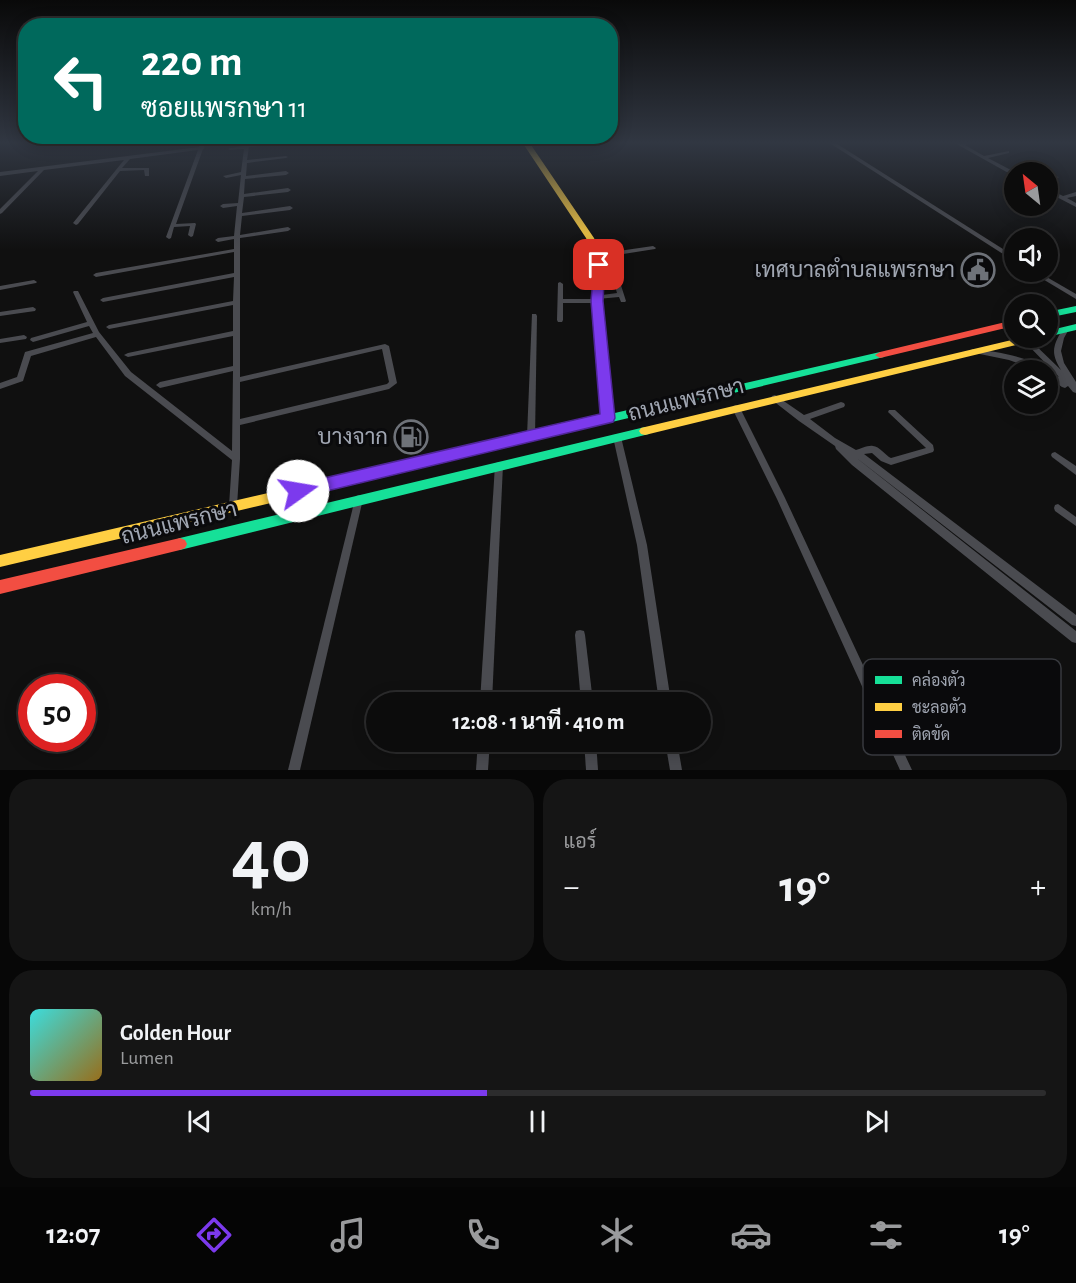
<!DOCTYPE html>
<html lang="th">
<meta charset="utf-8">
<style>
body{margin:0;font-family:"Alegreya Sans",Sarabun,sans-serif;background:#151515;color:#f1f3f6;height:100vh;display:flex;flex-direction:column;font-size:22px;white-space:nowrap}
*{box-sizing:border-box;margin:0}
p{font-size:20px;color:#9a9b9d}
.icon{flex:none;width:33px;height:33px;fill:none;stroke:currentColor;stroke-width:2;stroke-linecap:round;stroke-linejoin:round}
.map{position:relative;height:770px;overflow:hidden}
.details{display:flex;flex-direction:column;gap:9px;padding:9px;background:#070707;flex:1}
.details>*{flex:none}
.banner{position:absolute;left:18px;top:18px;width:600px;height:126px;border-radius:24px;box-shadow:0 3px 15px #0003,0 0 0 2px #2c2c2d;background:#00695c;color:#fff;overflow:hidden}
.needle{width:39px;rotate:331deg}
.tools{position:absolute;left:1004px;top:162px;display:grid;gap:12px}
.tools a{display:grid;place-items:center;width:54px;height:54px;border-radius:50%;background:#0c0c0c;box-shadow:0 3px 15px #0003,0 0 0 2px #2c2c2d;font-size:30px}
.speed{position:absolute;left:18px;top:674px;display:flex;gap:12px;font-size:30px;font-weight:700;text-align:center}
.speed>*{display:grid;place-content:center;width:78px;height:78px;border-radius:50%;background:#0c0c0c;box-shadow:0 3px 15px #0003,0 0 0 2px #2c2c2d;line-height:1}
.speed .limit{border:9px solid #d22;background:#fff;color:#111}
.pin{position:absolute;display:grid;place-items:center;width:51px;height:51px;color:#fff;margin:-26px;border-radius:12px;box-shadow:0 3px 9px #0006}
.me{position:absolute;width:66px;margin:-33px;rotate:77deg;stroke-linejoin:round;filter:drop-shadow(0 0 4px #0008)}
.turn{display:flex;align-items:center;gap:21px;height:126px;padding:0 24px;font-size:27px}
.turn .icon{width:78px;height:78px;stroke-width:2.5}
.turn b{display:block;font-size:42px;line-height:51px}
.big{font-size:45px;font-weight:700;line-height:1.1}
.details .card{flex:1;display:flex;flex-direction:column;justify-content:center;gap:9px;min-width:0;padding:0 21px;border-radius:24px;background:#151515}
.details .dial{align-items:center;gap:0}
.dial b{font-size:78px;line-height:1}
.song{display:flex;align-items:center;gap:18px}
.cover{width:72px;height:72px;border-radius:9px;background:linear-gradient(135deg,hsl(180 70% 55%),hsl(40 70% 35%))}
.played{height:6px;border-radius:3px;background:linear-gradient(90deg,#7c3aed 45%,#2c2c2d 45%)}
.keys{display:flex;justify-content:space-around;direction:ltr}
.heat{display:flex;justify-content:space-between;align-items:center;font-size:33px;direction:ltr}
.details .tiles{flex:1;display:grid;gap:9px;grid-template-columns:1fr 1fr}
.card:last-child{grid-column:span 2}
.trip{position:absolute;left:366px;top:692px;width:345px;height:60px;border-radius:30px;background:#0c0c0c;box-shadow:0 3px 15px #0003,0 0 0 2px #2c2c2d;font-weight:700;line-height:60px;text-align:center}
.tabs{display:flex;height:96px;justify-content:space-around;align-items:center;background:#050505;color:#9a9b9d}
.tabs .icon{width:42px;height:42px}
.tabs .selected{color:#7c3aed}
.tabs b{font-size:27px;color:#f1f3f6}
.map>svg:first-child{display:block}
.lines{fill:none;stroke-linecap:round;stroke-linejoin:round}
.street{fill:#4a4b50;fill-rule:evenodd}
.fast{fill:#16e098;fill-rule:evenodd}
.slow{fill:#ffcf43;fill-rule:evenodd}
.jam{fill:#f24e42;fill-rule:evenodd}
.route{fill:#7c3aed;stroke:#51269a;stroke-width:1.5}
.labels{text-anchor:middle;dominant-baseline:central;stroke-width:6;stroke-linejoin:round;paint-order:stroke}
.poi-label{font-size:22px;fill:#a0a6b2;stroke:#0a0a0c;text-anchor:end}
.street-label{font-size:22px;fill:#a0a6b2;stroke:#0a0a0c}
.key{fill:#0a0a0c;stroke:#37393e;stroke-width:1.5}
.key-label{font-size:16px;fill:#a0a6b2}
</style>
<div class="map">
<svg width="1076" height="770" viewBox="0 0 1076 770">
<rect width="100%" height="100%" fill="#101010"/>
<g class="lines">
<g class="street">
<polygon points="200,142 205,142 204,147 205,148 203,149 176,224 195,223 196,224 193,236 191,237 188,235 190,226 174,227 171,238 169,239 166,237 198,150 130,159 122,168 149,168 149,176 145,176 144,170 120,171 78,224 76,225 73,223 124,160 44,170 2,213 0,214 0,209 38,171 0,176 0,172 199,147"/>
<path d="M 245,142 L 249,142 L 249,144 L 272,142 L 284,143 L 282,144 L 249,147 L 247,160 L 286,156 L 288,157 L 286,158 L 247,163 L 246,176 L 286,171 L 289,173 L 286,175 L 245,179 L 244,194 L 288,188 L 291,190 L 288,192 L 244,197 L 242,213 L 290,206 L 293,208 L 290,210 L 242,216 L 240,235 L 288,227 L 291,229 L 288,231 L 240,238 L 240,377 L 385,344 L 389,346 L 397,383 L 389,389 L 240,425 L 240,459 L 237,506 L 236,509 L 233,510 L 230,509 L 229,506 L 232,460 L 125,376 L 96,337 L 31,356 L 23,381 L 0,389 L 0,383 L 17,377 L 25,352 L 93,333 L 89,326 L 33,342 L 30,340 L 31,338 L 87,322 L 73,292 L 74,291 L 78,291 L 99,332 L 131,372 L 232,451 L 233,371 L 160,388 L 156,385 L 160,382 L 233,366 L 233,336 L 128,357 L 124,355 L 128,353 L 233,331 L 233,305 L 109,329 L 106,327 L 109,325 L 233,301 L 234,277 L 103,302 L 100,300 L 103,298 L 234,273 L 234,252 L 96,277 L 93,275 L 96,273 L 234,249 L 234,239 L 218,242 L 215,240 L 218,238 L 234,236 L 237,206 L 223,208 L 220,206 L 223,204 L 238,203 L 241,175 L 226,178 L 223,176 L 241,172 L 244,149 L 230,150 L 228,149 L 230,148 L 244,146 ZM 382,349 L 389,382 L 387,384 L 240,419 L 240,382 Z"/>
<polygon points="828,142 834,142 1014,256 1014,261"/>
<polygon points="953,142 961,144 975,142 965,145 984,156 1009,151 1009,153 988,158 1009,169 1031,163 1033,164 1013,171 1015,172 1014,172 1014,176 1012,175"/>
<polygon points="1054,176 1059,177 1047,182 1047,178"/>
<polygon points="1047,188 1063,196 1076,192 1076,196 1067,198 1076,203 1076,207 1047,192"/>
<polygon points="653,246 656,248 655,249 598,258 595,256 598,254"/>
<polygon points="614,271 617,273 626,301 625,302 621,302 619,297 597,299 600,301 597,303 563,303 563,320 562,322 558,322 557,320 558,283 560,282 563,284 563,299 597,299 594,297 595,296 617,293 611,273"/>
<polygon points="1031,272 1038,272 1076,294 1076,299"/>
<polygon points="34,280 37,282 36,283 0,290 0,286"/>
<polygon points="33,307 36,309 35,311 0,316 0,312"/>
<polygon points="532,314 536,314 537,316 535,436 534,438 528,438 527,436"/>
<path d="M 1064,327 L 1066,327 L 1069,329 L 1064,338 L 1061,351 L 1064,363 L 1076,382 L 1076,393 L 1073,392 L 1068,386 L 1065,388 L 1062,387 L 1047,377 L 1047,370 L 1059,377 L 1022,339 L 1022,338 L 1028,338 L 1061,370 C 1050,352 1053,345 1064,327 Z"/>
<polygon points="24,335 27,337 26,339 0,343 0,339"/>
<path d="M 972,349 L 975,349 C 996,352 1029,356 1046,370 L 1037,370 L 1009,360 L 975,353 L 971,351 Z"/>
<path d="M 775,395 L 804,415 L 841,402 L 844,403 L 845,405 L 844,407 L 810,419 L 835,438 L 856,450 C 860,449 868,445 873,446 C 879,446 886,456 891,458 L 926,448 L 888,412 L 889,410 L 895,410 L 933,445 L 934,450 L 933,452 L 891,465 L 881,461 L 872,453 L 864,454 L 1076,615 L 1076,626 L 1072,625 L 854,456 L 1076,631 L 1076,643 L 1072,642 L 852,465 L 836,449 L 835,446 L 799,421 L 772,400 L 771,398 L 772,396 Z"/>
<polygon points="736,405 739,406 785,498 912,770 900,770 777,499 732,408 733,406"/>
<polygon points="617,434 620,435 621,437 647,545 671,702 637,702 639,698 643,696 658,695 637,545 613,437 614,435"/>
<polygon points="1055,452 1076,466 1076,475 1052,457 1051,455 1052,453"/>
<polygon points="499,462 502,463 503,465 492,702 480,702 495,465 496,463"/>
<polygon points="359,495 362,496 363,499 300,770 288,770 355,499 356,496"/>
<polygon points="1058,504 1076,517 1076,526 1055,511 1054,508 1055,505"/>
<polygon points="580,630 584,631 585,635 593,702 581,702 575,635 576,631"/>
<polygon points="478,741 490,741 488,770 476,770"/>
<polygon points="584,741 596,741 598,770 586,770"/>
<polygon points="665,741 677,741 682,770 670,770"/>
</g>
<g class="fast">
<polygon points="1076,306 1076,312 1047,318 1047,312"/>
<polygon points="1076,324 1076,330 1047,337 1047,331"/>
<polygon points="880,352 885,355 884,357 402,472 398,470 396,467 398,464 402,462"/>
<polygon points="645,427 649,428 651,431 649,434 645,435 180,550 175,548 173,544 175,540 180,538"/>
</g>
<g class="slow">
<polygon points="522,142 529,142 594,238 602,256 602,301 614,418 612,421 604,421 602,418 592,301 594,256 586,238"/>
<polygon points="1020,338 1037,338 1032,341 645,435 641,434 639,431 641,428 645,427"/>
<polygon points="402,462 406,464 408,467 406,470 402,472 0,567 0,555"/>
</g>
<g class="jam">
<polygon points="1014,320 1014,326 880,358 875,355 880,352"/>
<polygon points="180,538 185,540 187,544 185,548 180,550 0,594 0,580"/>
</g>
</g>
<linearGradient id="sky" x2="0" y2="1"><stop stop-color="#090909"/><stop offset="0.57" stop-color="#313742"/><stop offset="1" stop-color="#313742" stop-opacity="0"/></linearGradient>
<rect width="1076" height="250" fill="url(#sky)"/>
<polygon class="route" points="599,262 605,265 603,301 615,418 613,422 298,498 292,496 290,491 292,486 298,484 600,414 591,301 594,265"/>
<defs>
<g id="civic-ring" transform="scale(1.725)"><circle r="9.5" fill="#0a0a0c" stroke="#6e7279" stroke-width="1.5"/><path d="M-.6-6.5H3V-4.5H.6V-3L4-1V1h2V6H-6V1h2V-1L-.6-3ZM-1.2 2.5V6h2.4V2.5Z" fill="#6e7279"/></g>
<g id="fuel-ring" transform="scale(1.725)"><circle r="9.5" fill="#0a0a0c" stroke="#6e7279" stroke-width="1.5"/><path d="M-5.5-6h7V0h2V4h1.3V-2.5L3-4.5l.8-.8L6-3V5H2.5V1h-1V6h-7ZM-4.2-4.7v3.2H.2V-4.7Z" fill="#6e7279"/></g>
</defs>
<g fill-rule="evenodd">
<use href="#civic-ring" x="978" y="270"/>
<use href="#fuel-ring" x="411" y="437"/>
</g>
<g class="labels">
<g class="poi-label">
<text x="955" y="270">เทศบาลตำบลแพรกษา</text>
<text x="388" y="437">บางจาก</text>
</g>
<g class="street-label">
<text transform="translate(686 400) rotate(-14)">ถนนแพรกษา</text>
<text transform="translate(179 523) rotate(-14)">ถนนแพรกษา</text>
</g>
</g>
<rect x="863" y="659" width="198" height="96" rx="9" class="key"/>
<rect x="875" y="676" width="27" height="8" fill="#16e098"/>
<rect x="875" y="703" width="27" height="8" fill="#ffcf43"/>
<rect x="875" y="730" width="27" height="8" fill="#f24e42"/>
<g class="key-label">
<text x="912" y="686">คล่องตัว</text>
<text x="912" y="713">ชะลอตัว</text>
<text x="912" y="740">ติดขัด</text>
</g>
</svg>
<div class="tools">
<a><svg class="needle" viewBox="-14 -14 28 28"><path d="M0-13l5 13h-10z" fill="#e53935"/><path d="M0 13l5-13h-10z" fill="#9a9b9d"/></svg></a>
<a><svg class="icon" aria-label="sound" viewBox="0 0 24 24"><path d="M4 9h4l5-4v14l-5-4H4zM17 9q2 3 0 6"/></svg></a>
<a><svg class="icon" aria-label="search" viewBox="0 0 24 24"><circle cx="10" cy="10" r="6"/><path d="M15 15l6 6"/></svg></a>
<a><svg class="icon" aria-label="layers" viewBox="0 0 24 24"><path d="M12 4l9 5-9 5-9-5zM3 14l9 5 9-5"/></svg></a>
</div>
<div class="speed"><div class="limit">50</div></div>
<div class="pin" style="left:599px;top:265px;background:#d93025"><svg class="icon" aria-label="arrive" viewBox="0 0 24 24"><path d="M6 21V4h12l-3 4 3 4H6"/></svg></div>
<svg class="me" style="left:298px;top:491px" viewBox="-20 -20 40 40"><circle r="19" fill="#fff"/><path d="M0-13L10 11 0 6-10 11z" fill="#7c3aed"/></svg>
<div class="trip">12:08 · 1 นาที · 410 m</div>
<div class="banner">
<div class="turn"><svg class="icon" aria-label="left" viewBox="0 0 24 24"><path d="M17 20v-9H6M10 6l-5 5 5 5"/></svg><div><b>220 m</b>ซอยแพรกษา 11</div></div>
</div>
</div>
<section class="details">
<div class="tiles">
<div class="card dial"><b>40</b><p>km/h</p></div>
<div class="card"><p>แอร์</p>
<div class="heat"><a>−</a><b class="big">19°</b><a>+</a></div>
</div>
<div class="card">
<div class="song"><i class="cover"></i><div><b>Golden Hour</b><p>Lumen</p></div></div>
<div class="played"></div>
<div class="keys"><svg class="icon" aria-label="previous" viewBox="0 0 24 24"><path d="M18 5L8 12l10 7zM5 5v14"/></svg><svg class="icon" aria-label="pause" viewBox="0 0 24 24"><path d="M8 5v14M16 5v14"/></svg><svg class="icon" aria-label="next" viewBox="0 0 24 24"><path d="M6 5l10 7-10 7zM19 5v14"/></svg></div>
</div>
</div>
</section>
<nav class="tabs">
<b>12:07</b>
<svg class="icon selected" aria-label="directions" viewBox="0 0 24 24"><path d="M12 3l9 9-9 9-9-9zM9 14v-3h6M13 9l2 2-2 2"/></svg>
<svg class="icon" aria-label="music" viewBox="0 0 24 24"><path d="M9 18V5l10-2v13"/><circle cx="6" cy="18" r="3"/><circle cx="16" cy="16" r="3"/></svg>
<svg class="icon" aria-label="phone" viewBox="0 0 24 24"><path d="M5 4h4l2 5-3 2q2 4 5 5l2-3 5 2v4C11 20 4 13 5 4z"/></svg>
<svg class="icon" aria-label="climate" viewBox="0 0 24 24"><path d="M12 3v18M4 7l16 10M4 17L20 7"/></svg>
<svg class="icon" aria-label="car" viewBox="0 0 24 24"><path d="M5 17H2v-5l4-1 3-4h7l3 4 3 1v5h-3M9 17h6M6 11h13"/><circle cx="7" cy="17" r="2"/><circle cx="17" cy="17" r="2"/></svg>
<svg class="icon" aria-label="filters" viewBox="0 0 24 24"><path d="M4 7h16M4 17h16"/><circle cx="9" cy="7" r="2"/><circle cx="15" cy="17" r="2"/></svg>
<b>19°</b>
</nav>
